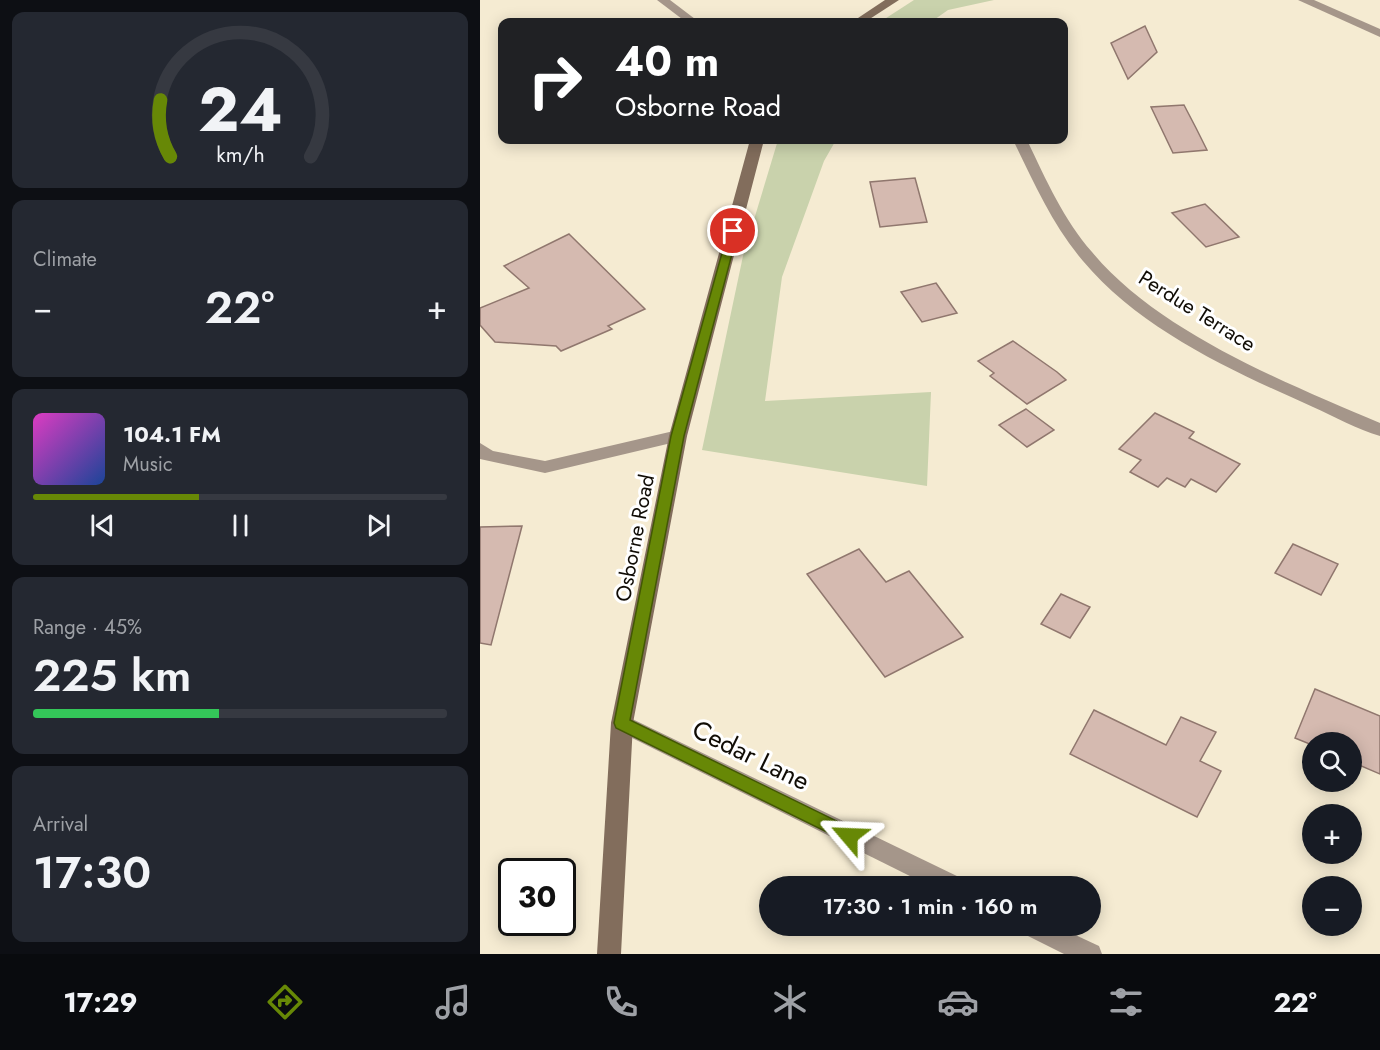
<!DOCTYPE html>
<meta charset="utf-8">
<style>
body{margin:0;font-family:Jost,sans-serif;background:#242831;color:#f1f3f6;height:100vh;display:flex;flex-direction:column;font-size:22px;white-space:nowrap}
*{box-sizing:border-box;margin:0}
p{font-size:20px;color:#9ea1a6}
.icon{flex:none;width:33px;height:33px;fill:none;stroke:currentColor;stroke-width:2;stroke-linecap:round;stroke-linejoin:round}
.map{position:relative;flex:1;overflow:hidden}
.drawer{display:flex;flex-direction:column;gap:12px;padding:12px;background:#0d0f14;width:480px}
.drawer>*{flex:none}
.guide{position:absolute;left:18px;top:18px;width:570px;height:126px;border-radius:12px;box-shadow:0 3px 15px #0003;background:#202124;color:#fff;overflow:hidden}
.fabs{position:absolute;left:822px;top:732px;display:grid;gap:12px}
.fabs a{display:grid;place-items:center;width:60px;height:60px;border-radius:50%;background:#171b24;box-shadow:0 3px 15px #0003;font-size:30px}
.speed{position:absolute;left:18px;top:858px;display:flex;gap:12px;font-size:30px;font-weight:700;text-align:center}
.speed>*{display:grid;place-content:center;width:78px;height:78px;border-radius:50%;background:#171b24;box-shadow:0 3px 15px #0003;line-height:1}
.speed .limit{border:3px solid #111;border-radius:9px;background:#fff;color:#111}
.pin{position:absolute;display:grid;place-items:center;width:51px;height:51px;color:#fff;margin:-26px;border:3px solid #fff;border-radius:50%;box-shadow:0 2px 6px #0007}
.me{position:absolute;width:66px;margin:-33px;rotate:296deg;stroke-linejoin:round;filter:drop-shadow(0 0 4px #0008)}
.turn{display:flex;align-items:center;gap:21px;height:126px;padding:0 18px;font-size:27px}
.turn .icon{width:78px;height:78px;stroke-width:2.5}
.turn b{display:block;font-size:42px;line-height:51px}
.big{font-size:45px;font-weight:600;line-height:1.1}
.drawer .tile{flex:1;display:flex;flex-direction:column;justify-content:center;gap:9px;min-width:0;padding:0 21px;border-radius:12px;background:#242831}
.drawer .dial{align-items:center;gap:0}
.dial svg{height:156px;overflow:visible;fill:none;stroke:#363941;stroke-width:7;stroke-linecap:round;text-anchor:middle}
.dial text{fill:#f1f3f6;stroke:none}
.song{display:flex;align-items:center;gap:18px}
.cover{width:72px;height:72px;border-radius:9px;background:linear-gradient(135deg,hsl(310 70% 55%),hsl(220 70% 35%))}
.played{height:6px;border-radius:3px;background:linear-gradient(90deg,#678806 40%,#363941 40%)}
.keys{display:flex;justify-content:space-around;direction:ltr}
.heat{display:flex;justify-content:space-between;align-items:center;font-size:33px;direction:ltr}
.charge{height:9px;border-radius:4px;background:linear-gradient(90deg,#34c759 45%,#363941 0)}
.trip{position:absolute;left:279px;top:876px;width:342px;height:60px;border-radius:30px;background:#171b24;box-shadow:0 3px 15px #0003;font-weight:600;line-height:60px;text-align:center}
.tabs{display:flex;height:96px;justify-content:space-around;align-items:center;background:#090b0e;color:#9ea1a6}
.tabs .icon{width:42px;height:42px}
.tabs .active{color:#678806}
.tabs b{font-size:27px;color:#f1f3f6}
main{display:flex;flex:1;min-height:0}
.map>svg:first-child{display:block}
.green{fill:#c9d2ac}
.building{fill:#d5bab0;stroke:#90776e;stroke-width:1.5}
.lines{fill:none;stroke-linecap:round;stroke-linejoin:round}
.street{fill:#a5968a;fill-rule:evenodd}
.secondary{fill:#826d5c;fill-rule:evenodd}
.route{fill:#678806;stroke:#435804;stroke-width:1.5}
.labels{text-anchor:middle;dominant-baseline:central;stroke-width:6;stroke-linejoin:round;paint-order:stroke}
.street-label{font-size:21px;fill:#100c05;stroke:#fff}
.near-street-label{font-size:26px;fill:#100c05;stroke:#fff}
</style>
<main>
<section class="drawer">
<div class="tile dial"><svg viewBox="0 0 100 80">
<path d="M14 69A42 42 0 1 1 86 69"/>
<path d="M14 69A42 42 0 0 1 9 40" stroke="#678806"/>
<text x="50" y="56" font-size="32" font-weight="700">24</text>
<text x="50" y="72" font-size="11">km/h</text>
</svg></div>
<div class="tile"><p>Climate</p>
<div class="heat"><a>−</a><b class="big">22°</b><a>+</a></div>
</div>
<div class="tile">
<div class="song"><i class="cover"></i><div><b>104.1 FM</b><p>Music</p></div></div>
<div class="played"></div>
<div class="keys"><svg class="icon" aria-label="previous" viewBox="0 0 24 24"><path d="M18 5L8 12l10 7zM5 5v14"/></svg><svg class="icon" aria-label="pause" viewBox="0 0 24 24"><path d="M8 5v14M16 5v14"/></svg><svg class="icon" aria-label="next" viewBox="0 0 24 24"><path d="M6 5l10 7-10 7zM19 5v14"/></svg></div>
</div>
<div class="tile"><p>Range · 45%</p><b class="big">225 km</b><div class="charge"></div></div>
<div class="tile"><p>Arrival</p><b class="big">17:30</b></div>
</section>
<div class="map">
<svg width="900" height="954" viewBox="0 0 900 954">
<rect width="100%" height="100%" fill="#f5ebd2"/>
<g class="green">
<polygon points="434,0 514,0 468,10 451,22 400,22"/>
<polygon points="298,140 356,140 344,161 302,277 285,401 451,392 447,486 222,450 263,256"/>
</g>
<g class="building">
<polygon points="665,26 677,52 648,79 631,43"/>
<polygon points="704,105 716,128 727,150 693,153 671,107"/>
<polygon points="435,178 447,222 400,227 390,182"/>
<polygon points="725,204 759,237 726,247 692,213"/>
<polygon points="89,234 165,309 128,326 132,329 81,351 76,346 15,342 0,325 0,308 49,288 24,266"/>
<polygon points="456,283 477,313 442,322 421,292"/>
<polygon points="533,341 577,372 586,380 547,404 510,376 514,373 498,361"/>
<polygon points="546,409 574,430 547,447 519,425"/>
<polygon points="675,413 714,432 709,438 760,464 736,492 711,479 705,487 687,478 678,487 650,472 661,460 639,449"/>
<polygon points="42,526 11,645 0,643 0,527"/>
<polygon points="813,544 858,564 841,595 795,573"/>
<polygon points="379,549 406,582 429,571 483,637 405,677 327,574"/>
<polygon points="581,594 610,607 590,638 561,624"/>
<polygon points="835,689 900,716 900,774 872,762 872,742 832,742 832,745 815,738"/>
<polygon points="614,710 686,745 701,717 736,732 720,761 741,771 717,817 590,754"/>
</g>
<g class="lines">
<g class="street">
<polygon points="177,0 190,0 219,22 206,22"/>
<polygon points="818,0 834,0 900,29 900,37"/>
<path d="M 536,140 L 548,142 C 566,180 584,220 612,252 C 678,332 806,383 900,423 L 900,436 C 877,429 855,417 833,407 C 752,371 661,330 603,261 C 573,226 554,183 534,142 Z"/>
<polygon points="198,430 204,432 207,436 204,440 65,473 0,459 0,443 13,451 65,461"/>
<polygon points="142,714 481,878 485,886 450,886 134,729 131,723 134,717"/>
<polygon points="540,926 576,926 619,946 622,954 584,954 544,934"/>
</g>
<g class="secondary">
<polygon points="405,0 419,0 385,22 372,22"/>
<polygon points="270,140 284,140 207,436 153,723 141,954 117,954 131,723 189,436"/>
</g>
</g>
<polygon class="route" points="249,228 258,231 204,436 150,720 375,830 378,836 375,841 369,843 136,728 134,723 191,436"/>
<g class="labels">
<g class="street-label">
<text transform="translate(717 311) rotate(32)">Perdue Terrace</text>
<text transform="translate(155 538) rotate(-79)">Osborne Road</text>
</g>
<g class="near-street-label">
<text transform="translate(271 755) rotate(26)">Cedar Lane</text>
</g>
</g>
</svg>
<div class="fabs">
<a><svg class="icon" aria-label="search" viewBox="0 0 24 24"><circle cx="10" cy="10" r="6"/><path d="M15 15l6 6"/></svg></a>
<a>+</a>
<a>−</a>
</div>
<div class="speed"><div class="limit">30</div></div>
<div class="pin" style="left:253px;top:231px;background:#d93025"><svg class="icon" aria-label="arrive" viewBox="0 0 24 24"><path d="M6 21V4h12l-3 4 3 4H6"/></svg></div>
<svg class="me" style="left:369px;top:836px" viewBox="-20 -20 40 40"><path d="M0-17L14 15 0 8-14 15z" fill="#678806" stroke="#fff" stroke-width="4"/></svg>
<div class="trip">17:30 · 1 min · 160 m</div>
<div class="guide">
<div class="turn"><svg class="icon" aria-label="right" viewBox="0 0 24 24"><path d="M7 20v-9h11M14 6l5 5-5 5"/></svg><div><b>40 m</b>Osborne Road</div></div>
</div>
</div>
</main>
<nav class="tabs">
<b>17:29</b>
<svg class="icon active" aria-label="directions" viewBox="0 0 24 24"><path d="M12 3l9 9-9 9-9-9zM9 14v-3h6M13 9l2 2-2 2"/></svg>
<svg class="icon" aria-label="music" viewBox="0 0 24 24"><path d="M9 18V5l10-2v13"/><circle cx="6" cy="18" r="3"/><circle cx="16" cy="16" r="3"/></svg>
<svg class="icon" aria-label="phone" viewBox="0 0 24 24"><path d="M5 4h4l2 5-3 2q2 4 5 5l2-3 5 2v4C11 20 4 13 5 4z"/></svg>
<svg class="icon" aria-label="climate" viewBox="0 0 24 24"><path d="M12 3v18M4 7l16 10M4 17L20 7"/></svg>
<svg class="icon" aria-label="car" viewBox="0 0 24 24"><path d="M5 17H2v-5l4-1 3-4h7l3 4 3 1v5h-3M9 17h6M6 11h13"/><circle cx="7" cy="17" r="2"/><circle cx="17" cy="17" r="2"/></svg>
<svg class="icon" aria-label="filters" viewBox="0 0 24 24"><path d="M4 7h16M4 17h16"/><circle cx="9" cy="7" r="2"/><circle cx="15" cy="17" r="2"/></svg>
<b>22°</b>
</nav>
